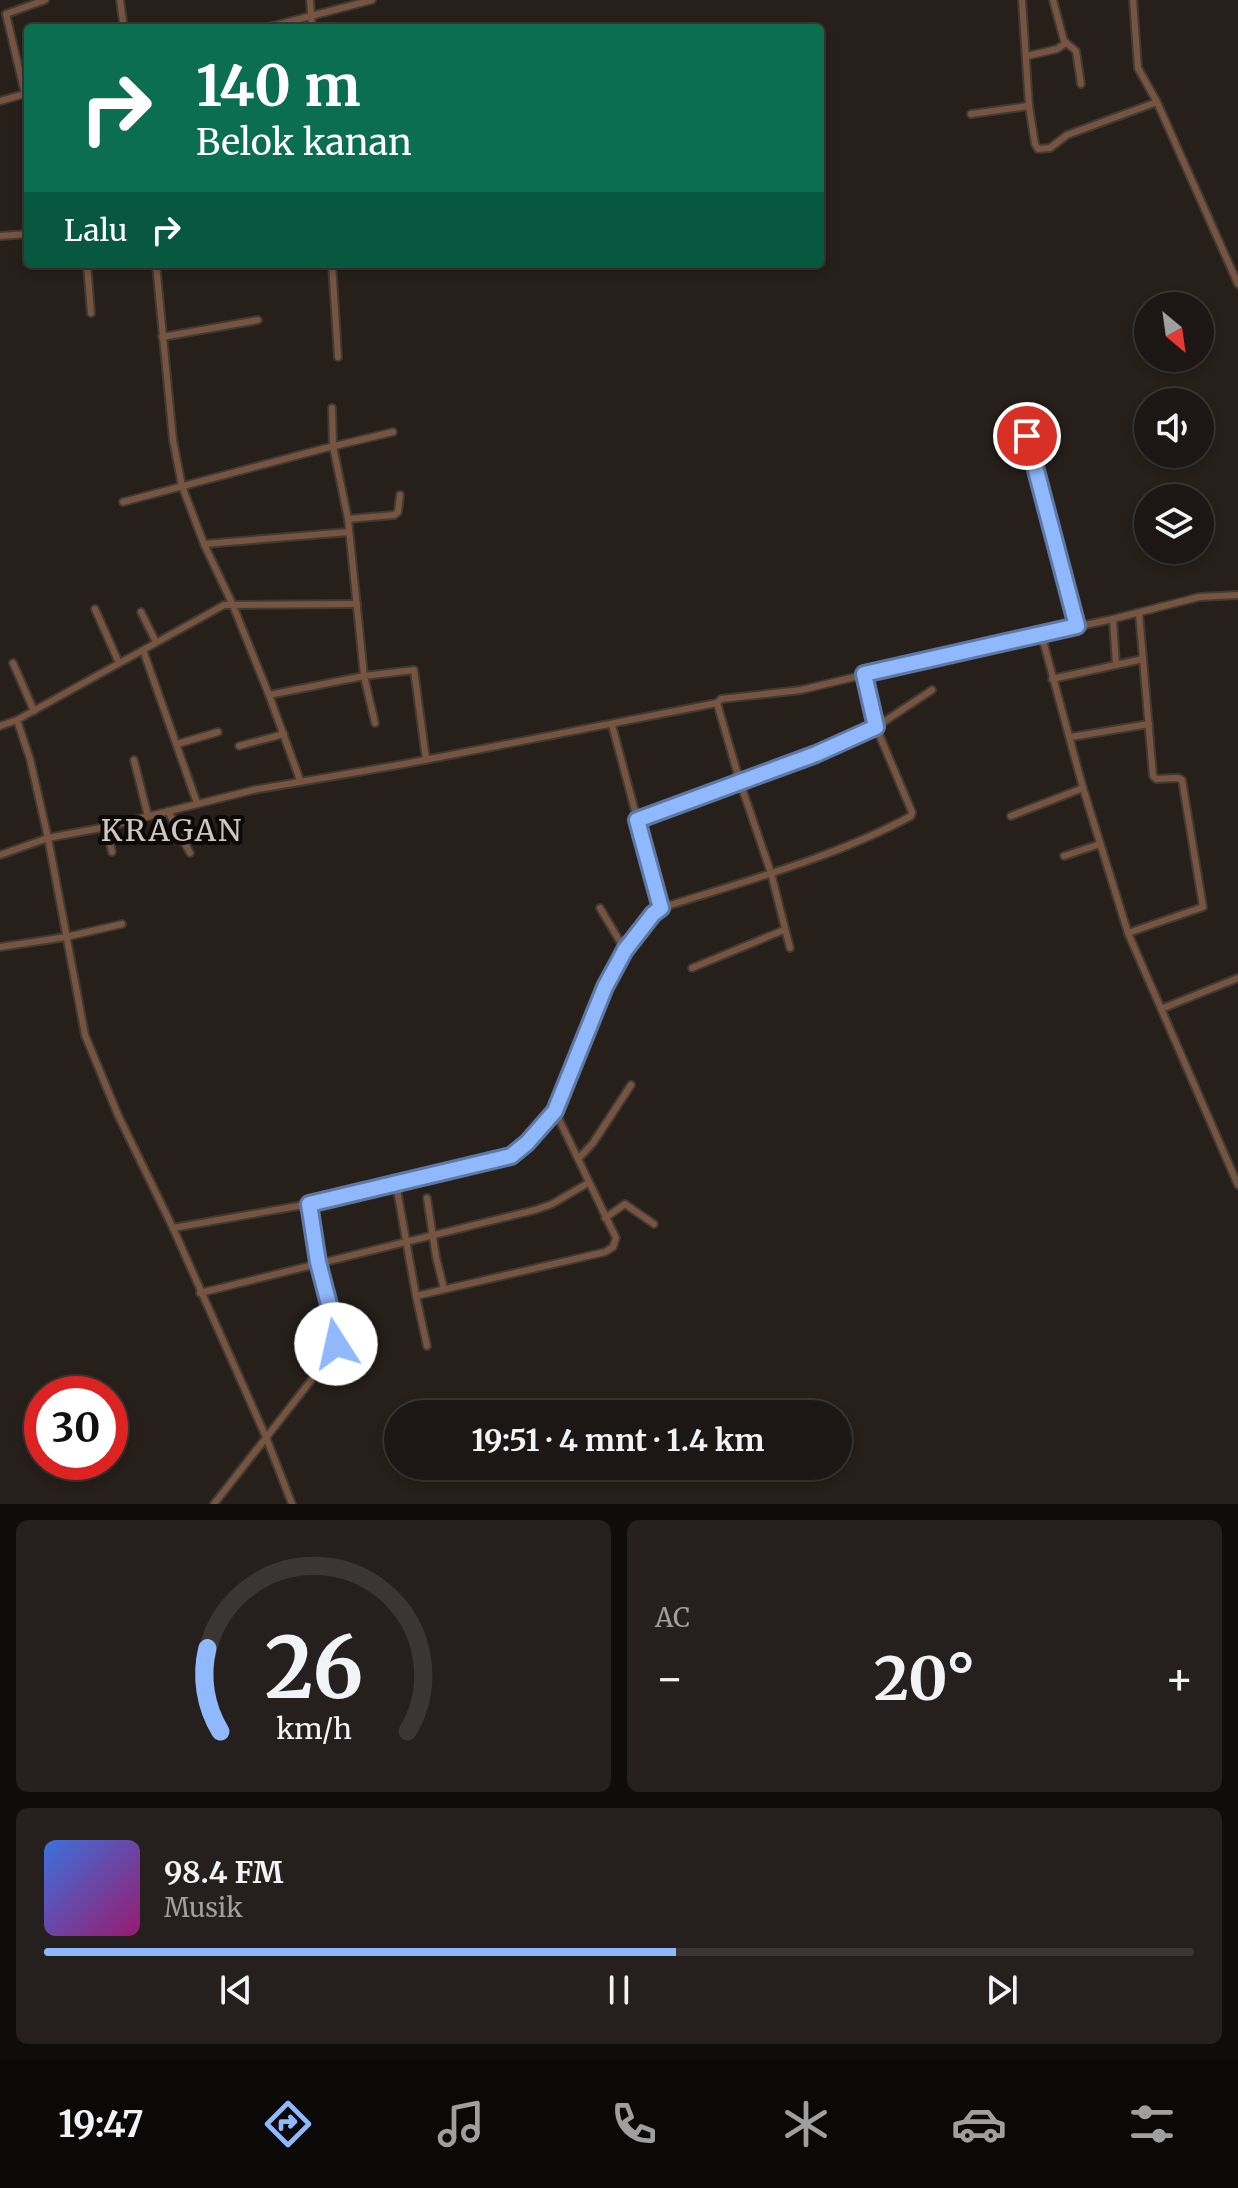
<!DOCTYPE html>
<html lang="id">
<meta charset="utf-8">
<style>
body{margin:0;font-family:Merriweather,serif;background:#25201d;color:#f1f3f6;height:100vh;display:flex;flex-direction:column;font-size:30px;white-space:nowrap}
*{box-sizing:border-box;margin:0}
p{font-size:26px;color:#a09fa0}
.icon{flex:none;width:44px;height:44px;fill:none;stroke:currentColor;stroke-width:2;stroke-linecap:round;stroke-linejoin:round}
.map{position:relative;height:1504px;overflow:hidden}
.side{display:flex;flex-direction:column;gap:16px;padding:16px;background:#0f0d0b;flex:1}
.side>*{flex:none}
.top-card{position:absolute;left:24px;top:24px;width:800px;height:244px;border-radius:8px;box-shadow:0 4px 12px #0003,0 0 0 2px #3a3634;background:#0b6e4f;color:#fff;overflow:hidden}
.needle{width:52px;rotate:151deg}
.controls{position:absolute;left:1134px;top:292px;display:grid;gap:16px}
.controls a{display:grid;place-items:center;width:80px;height:80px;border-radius:50%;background:#1c1714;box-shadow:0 4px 12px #0003,0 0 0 2px #3a3634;font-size:40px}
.speed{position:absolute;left:24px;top:1376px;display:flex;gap:16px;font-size:40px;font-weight:700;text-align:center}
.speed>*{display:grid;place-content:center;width:104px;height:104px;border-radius:50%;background:#1c1714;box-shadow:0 4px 12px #0003,0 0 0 2px #3a3634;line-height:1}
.speed .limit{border:12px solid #d22;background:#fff;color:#111}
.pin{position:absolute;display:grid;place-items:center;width:68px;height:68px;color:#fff;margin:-34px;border:4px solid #fff;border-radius:50%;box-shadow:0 2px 8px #0007}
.me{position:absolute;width:88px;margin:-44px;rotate:350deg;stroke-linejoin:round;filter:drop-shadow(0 0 6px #0008)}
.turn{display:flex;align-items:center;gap:28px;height:168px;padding:0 40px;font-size:36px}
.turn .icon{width:104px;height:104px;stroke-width:2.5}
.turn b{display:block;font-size:56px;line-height:68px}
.then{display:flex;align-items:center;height:76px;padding:0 40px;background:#0003;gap:16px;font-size:30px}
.big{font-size:60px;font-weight:700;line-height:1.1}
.side .widget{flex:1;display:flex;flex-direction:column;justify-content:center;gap:12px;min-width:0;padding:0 28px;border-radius:12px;background:#25201d}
.side .dial{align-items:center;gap:0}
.dial svg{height:208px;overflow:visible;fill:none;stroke:#3a3634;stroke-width:7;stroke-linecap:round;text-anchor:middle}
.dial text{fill:#f1f3f6;stroke:none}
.song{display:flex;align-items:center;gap:24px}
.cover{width:96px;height:96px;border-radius:12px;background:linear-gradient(135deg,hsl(220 70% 55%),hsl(320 70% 35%))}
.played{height:8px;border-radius:4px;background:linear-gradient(90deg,#90b8fd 55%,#3a3634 55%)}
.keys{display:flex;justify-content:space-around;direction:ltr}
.heat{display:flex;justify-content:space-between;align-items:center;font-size:44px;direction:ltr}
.side .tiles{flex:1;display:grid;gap:16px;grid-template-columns:1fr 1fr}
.widget:last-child{grid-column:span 2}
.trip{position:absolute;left:384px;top:1400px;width:468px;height:80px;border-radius:40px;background:#1c1714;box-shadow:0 4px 12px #0003,0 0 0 2px #3a3634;font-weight:700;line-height:80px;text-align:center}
.menu{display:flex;height:128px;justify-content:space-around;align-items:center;background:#0b0908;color:#a09fa0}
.menu .icon{width:56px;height:56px}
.menu .current{color:#90b8fd}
.menu b{font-size:36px;color:#f1f3f6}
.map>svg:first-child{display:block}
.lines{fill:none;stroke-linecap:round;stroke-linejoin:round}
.minor-casing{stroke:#403a35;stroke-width:10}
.minor{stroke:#775440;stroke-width:6}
.route-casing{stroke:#5e78a4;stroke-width:20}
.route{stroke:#90b8fd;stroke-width:14}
.labels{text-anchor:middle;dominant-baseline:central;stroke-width:8;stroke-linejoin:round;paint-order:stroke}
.quarter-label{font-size:30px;letter-spacing:2px;fill:#d0c6c0;stroke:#0c0908}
</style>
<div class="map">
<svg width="1238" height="1504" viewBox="0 0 1238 1504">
<rect width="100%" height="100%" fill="#261f1a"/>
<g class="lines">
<g class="minor-casing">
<g id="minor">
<polyline points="120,0 124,28"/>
<polyline points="310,0 312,28"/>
<polyline points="1022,0 1029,106 1035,144 1038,149 1050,148 1067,135 1157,102"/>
<polyline points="1053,0 1064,41 1076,51 1081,84"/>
<polyline points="1133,0 1138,68 1157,102 1238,284"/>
<polyline points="265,28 372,0"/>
<polyline points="1027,56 1057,49 1066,43"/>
<polyline points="25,94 6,14 45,0"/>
<polyline points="0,101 28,93"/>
<polyline points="971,114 1029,106"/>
<polyline points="0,236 28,234"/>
<polyline points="87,264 91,313"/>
<polyline points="156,264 173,440 182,486 204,544 232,603 269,695 300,780"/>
<polyline points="332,264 338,357"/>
<polyline points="162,337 258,320"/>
<polyline points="1021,413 1077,626"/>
<polyline points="123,502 322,449 393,432"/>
<polyline points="348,519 394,515 398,512 400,495"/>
<polyline points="204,544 349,532"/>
<polyline points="95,609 119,663"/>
<polyline points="141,612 156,642"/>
<polyline points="1113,619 1116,665"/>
<polyline points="1041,633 1083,788 1128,933 1238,1185"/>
<polyline points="143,650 197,803"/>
<polyline points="13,663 34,711"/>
<polyline points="1052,679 1143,659"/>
<polyline points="269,695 364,676 348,519 333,446 332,408"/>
<polyline points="717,703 740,782 771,873 790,948"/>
<polyline points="17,720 30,759 48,838 85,1035 118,1115 173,1228 266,1437 292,1504"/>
<polyline points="375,723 364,676 414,670 426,759"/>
<polyline points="612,725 661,908"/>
<polyline points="0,726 17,720 224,605 357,604"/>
<polyline points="1071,737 1149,724"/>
<polyline points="177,744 218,732"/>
<polyline points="239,746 284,734"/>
<polyline points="134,760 148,816"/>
<polyline points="168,811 190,853"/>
<polyline points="1011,816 1083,788"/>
<polyline points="637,820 816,754 876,727 932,690"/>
<polyline points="106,827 112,852"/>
<polyline points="0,855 48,838 106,827 253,790 404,764 717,703 721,699 801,690 963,651 1113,619 1199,597 1238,595"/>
<polyline points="1064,856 1100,844"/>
<polyline points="600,908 625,950"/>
<polyline points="1128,933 1203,907 1182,780 1178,778 1156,779 1153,776 1139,613"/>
<polyline points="0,947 66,937 122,924"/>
<polyline points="692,968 784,930"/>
<polyline points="1161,1009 1238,978"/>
<polyline points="578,1159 593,1143 631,1085"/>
<path d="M 396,1184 L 416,1296 L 605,1252 L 613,1247 L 616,1238 L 555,1111 C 576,1059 615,939 661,908 C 742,882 836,857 911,816 L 912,812 L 876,727 L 864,674"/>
<polyline points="427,1198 436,1257 444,1289"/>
<polyline points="605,1218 625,1204 654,1224"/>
<polyline points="173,1228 309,1204 511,1156 527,1143 555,1111"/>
<polyline points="200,1293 535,1210 552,1204 588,1183"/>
<polyline points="416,1296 427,1346"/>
<polyline points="214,1504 316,1374 336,1344 338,1339 318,1262 309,1204"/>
</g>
</g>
<use href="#minor" class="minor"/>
</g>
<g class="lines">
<g class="route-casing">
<polyline id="route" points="336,1344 338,1339 318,1262 309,1204 511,1156 527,1143 555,1111 605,987 625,950 653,914 661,908 637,820 816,754 876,727 864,674 1077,626 1027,436"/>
</g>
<use href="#route" class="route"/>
</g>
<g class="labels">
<g class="quarter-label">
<text x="172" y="830">KRAGAN</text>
</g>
</g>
</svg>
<div class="controls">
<a><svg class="needle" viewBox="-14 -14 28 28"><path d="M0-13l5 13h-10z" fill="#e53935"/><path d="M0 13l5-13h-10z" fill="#a09fa0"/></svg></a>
<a><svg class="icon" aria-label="sound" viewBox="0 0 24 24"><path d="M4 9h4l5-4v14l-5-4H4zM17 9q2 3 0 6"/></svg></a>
<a><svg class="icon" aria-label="layers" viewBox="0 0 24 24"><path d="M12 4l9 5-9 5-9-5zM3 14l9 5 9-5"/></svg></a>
</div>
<div class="speed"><div class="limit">30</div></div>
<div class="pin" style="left:1027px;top:436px;background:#d93025"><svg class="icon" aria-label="arrive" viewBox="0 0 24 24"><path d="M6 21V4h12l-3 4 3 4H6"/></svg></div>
<svg class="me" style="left:336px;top:1344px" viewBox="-20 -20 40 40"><circle r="19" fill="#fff"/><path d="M0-13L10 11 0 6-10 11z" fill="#90b8fd"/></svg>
<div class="trip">19:51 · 4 mnt · 1.4 km</div>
<div class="top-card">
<div class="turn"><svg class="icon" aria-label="right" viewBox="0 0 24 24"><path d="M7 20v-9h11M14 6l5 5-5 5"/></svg><div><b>140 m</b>Belok kanan</div></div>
<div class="then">Lalu<svg class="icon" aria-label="right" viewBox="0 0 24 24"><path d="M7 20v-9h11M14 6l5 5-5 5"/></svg></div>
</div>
</div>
<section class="side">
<div class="tiles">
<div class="widget dial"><svg viewBox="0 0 100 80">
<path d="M14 69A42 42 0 1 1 86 69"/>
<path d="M14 69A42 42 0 0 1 9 37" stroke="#90b8fd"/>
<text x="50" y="56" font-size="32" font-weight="700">26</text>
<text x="50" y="72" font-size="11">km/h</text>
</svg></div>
<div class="widget"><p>AC</p>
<div class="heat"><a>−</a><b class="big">20°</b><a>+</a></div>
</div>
<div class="widget">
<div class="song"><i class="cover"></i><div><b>98.4 FM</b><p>Musik</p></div></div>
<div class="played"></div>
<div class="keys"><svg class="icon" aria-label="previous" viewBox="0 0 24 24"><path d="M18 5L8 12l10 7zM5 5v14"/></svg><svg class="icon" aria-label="pause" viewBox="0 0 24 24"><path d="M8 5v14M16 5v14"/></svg><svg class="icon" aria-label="next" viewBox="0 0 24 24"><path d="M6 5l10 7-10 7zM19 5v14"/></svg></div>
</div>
</div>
</section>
<nav class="menu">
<b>19:47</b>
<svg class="icon current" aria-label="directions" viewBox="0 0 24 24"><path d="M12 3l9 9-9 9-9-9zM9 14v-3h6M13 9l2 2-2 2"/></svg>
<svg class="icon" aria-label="music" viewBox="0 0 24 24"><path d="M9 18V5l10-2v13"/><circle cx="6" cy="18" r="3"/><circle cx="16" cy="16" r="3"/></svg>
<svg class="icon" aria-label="phone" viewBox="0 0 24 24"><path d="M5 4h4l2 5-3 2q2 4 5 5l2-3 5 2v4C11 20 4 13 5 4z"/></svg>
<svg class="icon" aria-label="climate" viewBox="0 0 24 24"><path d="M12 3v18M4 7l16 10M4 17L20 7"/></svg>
<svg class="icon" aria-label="car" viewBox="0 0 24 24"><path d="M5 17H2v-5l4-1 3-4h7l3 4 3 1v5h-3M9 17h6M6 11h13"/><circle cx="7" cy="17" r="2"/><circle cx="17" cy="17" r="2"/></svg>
<svg class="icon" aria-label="filters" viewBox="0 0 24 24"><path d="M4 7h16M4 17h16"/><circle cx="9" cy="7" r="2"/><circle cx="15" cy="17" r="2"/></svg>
</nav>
